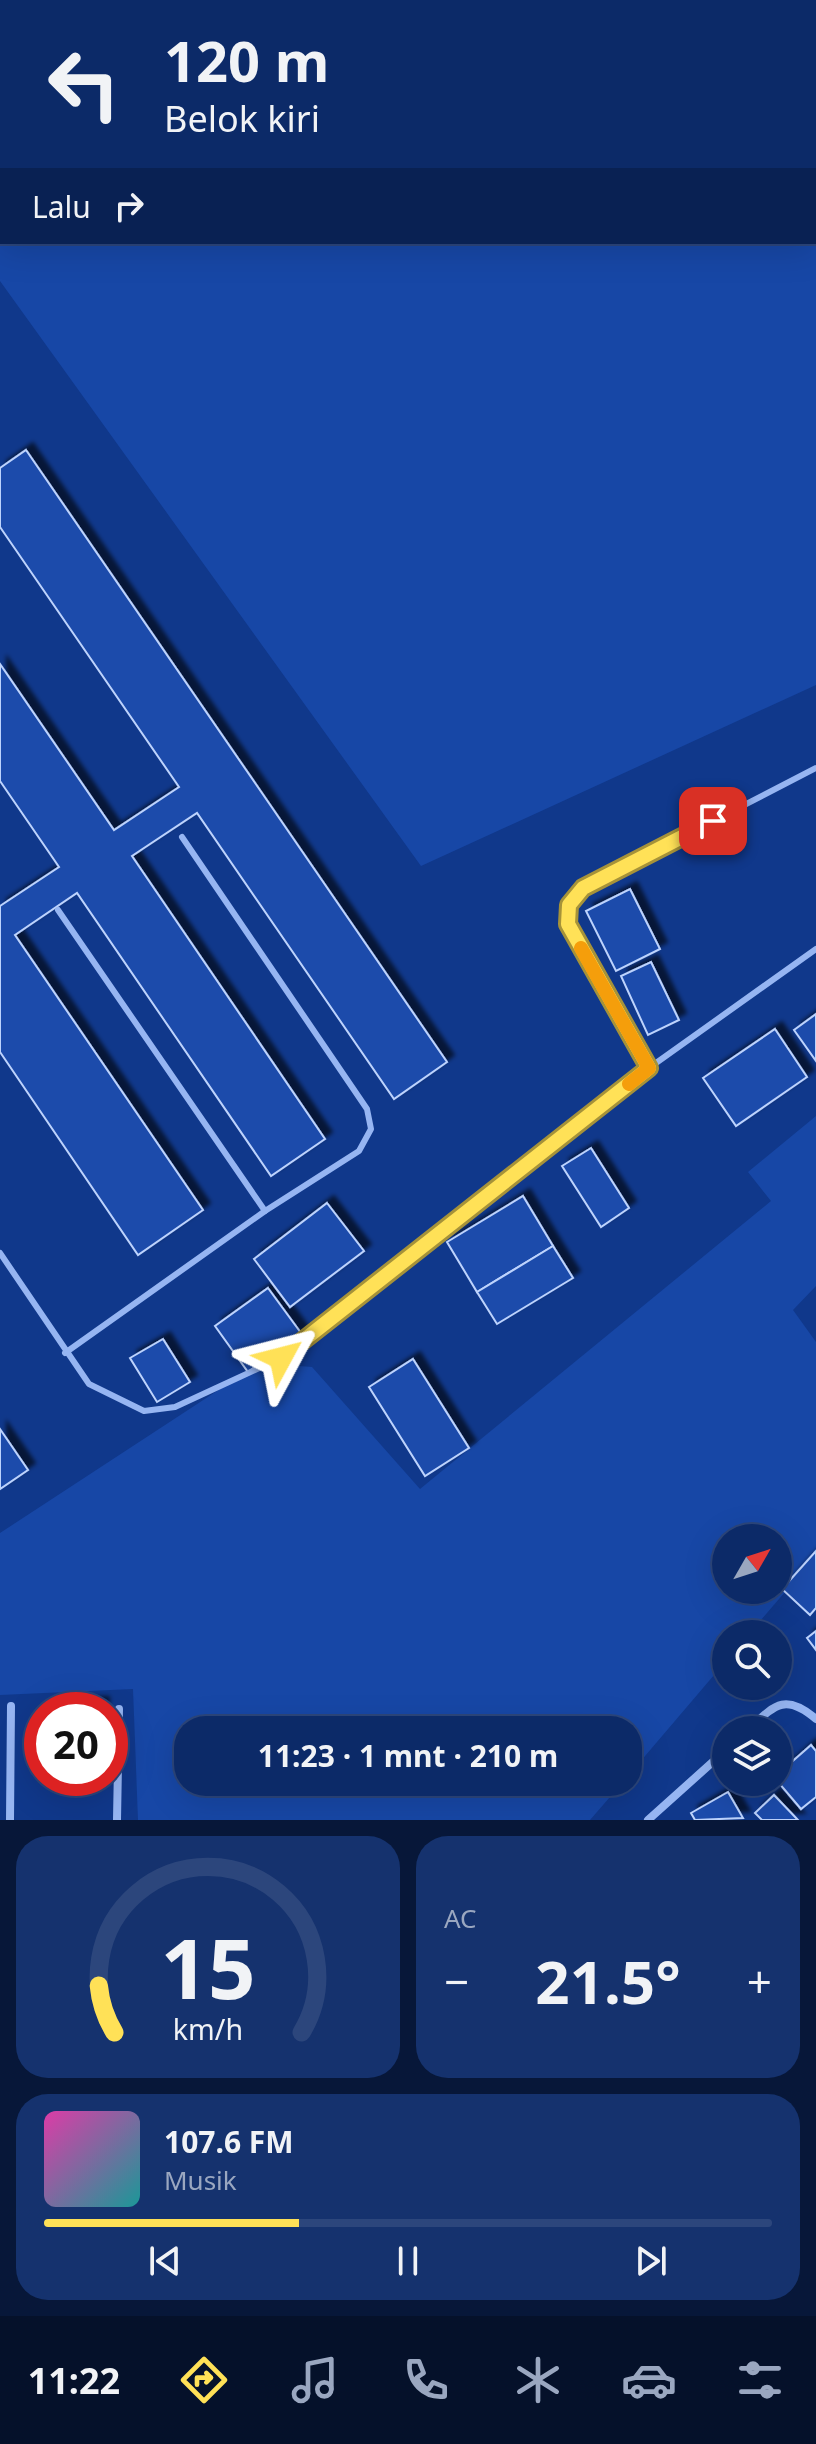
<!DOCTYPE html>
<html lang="id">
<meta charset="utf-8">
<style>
body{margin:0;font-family:"Noto Sans",sans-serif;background:#15326e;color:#f1f3f6;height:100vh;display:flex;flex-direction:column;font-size:30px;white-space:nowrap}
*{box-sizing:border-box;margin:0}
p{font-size:26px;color:#9aa7c0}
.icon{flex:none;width:44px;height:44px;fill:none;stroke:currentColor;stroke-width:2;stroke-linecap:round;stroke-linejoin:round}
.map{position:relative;height:1820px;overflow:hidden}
.sheet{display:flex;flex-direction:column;gap:16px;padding:16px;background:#071739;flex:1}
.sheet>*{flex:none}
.top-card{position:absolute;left:0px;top:0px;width:816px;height:244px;box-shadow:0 8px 32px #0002,0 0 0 2px #2c467c;background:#0c2a68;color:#f1f3f6;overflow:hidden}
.needle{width:52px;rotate:51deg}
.tools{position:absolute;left:712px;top:1524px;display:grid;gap:16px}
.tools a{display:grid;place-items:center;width:80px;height:80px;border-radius:50%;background:#0c2a68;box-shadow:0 8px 32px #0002,0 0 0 2px #2c467c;font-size:40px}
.speed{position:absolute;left:24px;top:1692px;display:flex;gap:16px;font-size:40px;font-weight:700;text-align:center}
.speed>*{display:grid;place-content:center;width:104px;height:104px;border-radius:50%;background:#0c2a68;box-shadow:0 8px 32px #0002,0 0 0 2px #2c467c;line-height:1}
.speed .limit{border:12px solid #d22;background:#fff;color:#111}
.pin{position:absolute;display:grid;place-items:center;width:68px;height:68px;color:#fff;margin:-34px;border-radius:16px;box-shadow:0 4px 12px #0006}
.me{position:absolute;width:88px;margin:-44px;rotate:52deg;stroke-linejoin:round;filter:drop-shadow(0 0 6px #0008)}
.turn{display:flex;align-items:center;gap:28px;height:168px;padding:0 32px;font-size:36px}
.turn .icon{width:104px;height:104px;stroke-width:2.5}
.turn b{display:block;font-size:56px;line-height:68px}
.then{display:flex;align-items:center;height:76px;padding:0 32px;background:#0003;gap:16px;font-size:30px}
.big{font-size:60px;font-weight:700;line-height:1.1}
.sheet .card{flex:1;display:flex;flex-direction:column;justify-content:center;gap:12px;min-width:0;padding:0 28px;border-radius:32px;background:#15326e}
.sheet .dial{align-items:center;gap:0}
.dial svg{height:208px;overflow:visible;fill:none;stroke:#2c467c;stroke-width:7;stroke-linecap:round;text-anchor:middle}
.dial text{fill:#f1f3f6;stroke:none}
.song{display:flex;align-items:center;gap:24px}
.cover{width:96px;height:96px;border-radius:12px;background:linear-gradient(135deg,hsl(320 70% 55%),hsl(180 70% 35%))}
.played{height:8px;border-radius:4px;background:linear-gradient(90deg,#ffe157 35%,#2c467c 35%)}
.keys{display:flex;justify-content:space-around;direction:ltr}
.heat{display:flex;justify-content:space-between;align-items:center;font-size:44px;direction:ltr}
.sheet .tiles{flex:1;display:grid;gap:16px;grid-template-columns:1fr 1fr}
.card:last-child{grid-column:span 2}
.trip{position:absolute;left:174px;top:1716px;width:468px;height:80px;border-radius:32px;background:#0c2a68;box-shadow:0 8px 32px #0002,0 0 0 2px #2c467c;font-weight:700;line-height:80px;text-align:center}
.dock{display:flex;height:128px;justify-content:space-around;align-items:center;background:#05112a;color:#9aa7c0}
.dock .icon{width:56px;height:56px}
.dock .on{color:#ffe157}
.dock b{font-size:36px;color:#f1f3f6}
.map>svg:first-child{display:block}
.green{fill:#1747a6;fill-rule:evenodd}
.building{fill:#1d4cab;stroke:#bdd3fd;stroke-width:2;filter:url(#shadow)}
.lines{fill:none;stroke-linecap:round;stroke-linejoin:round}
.service{stroke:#96b5f2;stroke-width:6}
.minor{stroke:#96b5f2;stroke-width:8}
.route-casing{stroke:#a69239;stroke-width:20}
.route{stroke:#ffe157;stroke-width:14}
.slow{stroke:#f59e0b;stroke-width:14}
</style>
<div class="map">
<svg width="816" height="1820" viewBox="0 0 816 1820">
<defs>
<filter id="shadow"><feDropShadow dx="7" dy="-7" stdDeviation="2" flood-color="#0009"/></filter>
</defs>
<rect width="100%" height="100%" fill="#10388b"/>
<g class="green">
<path d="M 0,0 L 816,0 L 816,685 L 421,866 L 0,281 ZM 2,2 L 814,2 L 814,242 L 2,242 Z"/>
<path d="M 816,1116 L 816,1286 L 793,1310 L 816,1342 L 816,1556 L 749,1634 L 726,1634 L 726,1661 L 628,1776 L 628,1730 L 188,1730 L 188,1782 L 623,1782 L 590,1820 L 138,1820 L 133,1689 L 0,1695 L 0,1533 L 260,1363 L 312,1367 L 420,1489 L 771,1201 L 748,1172 ZM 726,1538 L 778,1538 L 778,1590 L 726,1590 Z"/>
</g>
<g class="building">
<polygon points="26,450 447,1062 394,1099 197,813 132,856 325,1139 271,1176 77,893 15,935 203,1210 138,1255 0,1052 0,906 59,867 0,781 0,664 114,830 179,787 0,527 0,468"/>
<polygon points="630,889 660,949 616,971 586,911"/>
<polygon points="651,962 679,1020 648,1035 621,976"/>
<polygon points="816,1014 816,1061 794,1030"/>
<polygon points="775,1029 807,1077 736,1126 703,1078"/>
<polygon points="591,1148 629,1208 601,1227 562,1166"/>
<polygon points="523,1196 553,1246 477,1292 447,1242"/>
<polygon points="327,1203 364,1251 290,1307 254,1259"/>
<polygon points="553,1246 573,1278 497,1324 477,1292"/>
<polygon points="268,1288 301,1333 248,1372 215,1326"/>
<polygon points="163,1339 190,1382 157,1402 130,1358"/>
<polygon points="413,1359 469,1448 425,1476 369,1387"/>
<polygon points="0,1429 28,1470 0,1489"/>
<polygon points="816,1551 816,1608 810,1615 782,1589"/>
<polygon points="816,1631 816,1650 807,1638"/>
<rect x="78" y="1704" width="24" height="6"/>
<polygon points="811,1745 816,1751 816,1797 801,1809 778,1782 778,1774"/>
<rect x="77" y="1778" width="24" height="4"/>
<polygon points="728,1792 743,1818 695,1820 691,1813"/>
<polygon points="774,1795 798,1820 762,1820 755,1813"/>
</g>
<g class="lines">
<g class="service">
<polyline points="58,910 265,1211"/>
<polyline points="649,1068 568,924 569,905 583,888 816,768"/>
<polyline points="0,1253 89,1384 144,1411 175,1407 281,1358 649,1068 816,949"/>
<polyline points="65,1353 265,1211 359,1151 371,1129 367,1109 182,837"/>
</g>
<g class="minor">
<path d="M 748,1730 C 774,1706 784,1692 816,1719"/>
<polyline points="10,1820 11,1706"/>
<polyline points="117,1820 119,1709"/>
<polyline points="648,1820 726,1750"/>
</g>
</g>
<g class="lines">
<g class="route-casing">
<polyline id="route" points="281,1358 649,1068 568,924 569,905 583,888 713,821"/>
</g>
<use href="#route" class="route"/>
<polyline class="slow" points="581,948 649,1068 629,1084"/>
</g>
</svg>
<div class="tools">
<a><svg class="needle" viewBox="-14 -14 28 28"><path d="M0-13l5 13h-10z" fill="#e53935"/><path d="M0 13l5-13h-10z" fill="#9aa7c0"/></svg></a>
<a><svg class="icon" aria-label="search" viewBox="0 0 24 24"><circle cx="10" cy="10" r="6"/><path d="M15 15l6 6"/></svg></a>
<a><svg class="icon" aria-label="layers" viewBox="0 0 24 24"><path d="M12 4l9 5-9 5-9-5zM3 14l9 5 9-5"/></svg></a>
</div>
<div class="speed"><div class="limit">20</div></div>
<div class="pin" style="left:713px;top:821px;background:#d93025"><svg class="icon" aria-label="arrive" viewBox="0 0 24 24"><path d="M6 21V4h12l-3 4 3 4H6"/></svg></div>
<svg class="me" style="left:281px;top:1358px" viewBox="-20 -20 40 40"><path d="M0-17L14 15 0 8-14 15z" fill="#ffe157" stroke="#fff" stroke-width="4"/></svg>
<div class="trip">11:23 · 1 mnt · 210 m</div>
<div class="top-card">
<div class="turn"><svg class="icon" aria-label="left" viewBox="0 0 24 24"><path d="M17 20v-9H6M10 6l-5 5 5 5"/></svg><div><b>120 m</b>Belok kiri</div></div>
<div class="then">Lalu<svg class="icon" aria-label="right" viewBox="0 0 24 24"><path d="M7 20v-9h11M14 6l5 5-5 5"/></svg></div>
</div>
</div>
<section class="sheet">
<div class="tiles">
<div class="card dial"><svg viewBox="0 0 100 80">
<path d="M14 69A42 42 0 1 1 86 69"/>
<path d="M14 69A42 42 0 0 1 8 51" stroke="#ffe157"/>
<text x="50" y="56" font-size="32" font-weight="700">15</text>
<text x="50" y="72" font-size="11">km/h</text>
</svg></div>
<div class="card"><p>AC</p>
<div class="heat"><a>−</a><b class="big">21.5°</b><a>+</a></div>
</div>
<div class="card">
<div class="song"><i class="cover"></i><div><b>107.6 FM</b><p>Musik</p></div></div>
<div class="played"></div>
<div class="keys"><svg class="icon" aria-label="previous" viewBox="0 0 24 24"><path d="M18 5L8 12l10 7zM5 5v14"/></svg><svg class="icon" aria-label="pause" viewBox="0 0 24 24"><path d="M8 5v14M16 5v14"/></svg><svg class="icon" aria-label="next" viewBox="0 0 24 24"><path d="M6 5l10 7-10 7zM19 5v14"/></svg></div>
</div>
</div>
</section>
<nav class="dock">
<b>11:22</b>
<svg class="icon on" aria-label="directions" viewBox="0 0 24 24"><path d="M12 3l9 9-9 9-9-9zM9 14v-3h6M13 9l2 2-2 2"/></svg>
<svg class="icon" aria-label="music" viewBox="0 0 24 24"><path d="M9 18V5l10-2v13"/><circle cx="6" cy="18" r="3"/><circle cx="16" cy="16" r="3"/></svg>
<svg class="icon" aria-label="phone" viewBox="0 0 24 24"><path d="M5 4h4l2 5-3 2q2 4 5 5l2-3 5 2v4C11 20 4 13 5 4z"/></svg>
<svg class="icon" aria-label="climate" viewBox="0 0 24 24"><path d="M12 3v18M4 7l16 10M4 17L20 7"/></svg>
<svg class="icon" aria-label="car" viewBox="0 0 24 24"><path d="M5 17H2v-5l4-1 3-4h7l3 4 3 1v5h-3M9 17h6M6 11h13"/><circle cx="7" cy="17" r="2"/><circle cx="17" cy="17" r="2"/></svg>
<svg class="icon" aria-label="filters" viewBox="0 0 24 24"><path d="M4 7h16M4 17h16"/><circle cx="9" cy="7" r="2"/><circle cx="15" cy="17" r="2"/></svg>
</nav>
